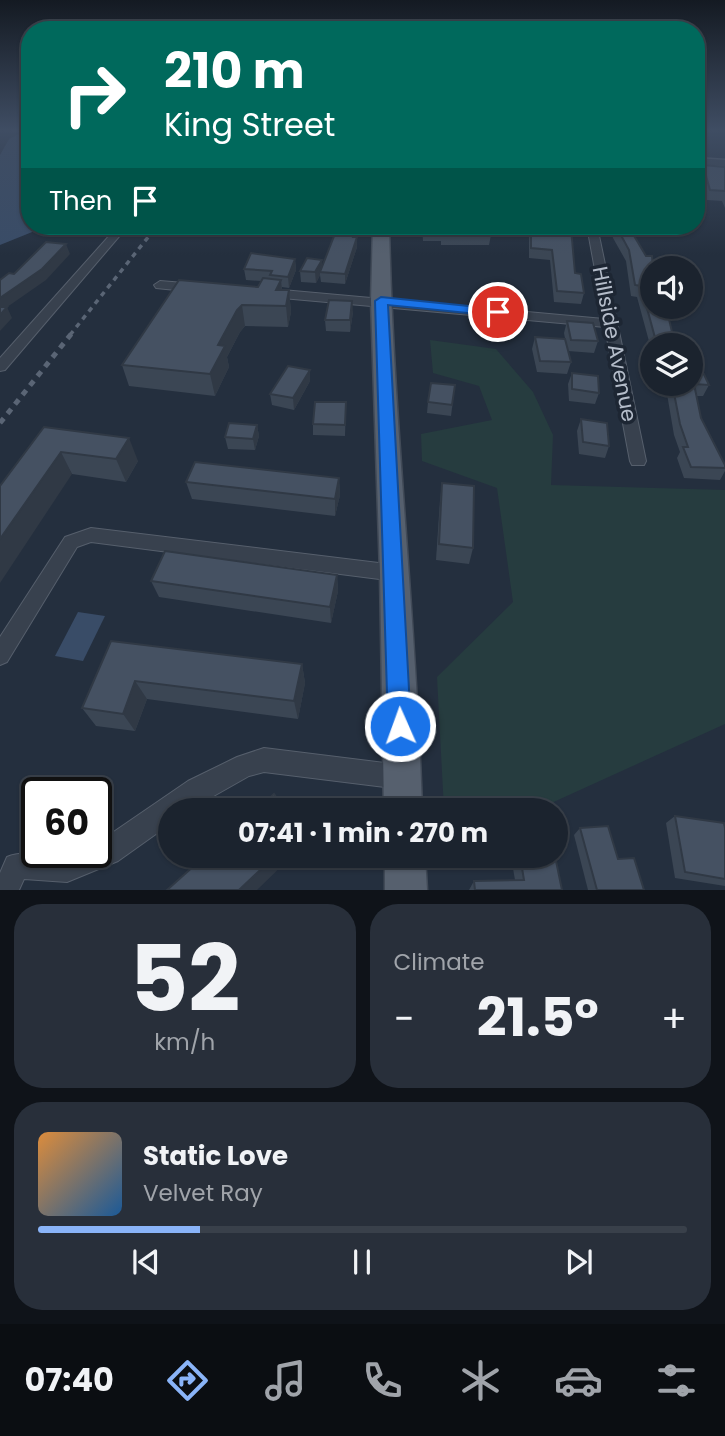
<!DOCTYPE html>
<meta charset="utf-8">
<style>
body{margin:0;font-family:Poppins,sans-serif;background:#282f3a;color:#f1f3f6;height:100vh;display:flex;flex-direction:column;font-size:26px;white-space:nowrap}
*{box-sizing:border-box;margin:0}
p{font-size:23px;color:#a0a4aa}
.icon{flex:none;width:38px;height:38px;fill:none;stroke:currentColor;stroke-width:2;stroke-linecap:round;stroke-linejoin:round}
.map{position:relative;height:890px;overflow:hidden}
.side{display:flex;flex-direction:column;gap:14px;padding:14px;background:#0f1319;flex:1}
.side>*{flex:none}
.hud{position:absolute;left:21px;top:21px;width:684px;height:214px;border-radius:28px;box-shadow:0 2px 5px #0004,0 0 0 2px #39404a;background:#00695c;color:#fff;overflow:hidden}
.tools{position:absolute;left:640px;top:256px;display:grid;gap:14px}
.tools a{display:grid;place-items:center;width:63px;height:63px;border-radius:50%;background:#1b232e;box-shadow:0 2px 5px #0004,0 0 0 2px #39404a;font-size:35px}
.speed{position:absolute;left:21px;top:777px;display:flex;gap:14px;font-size:35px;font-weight:700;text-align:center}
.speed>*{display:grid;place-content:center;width:91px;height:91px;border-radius:50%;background:#1b232e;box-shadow:0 2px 5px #0004,0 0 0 2px #39404a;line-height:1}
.speed .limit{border:4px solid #111;border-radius:10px;background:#fff;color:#111}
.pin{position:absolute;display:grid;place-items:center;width:60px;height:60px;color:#fff;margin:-30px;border:4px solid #fff;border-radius:50%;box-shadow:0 2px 7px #0007}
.me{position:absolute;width:77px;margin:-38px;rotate:358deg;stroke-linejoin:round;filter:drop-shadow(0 0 5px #0008)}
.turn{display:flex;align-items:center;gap:24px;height:147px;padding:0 28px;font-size:32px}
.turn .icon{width:91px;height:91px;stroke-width:2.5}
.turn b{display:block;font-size:49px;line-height:60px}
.then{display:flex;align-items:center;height:66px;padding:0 28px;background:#0003;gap:14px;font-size:26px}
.big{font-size:52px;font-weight:700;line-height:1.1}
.side .tile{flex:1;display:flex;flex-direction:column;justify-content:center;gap:10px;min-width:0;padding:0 24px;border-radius:28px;background:#282f3a}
.side .dial{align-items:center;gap:0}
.dial b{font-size:91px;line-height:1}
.song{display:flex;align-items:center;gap:21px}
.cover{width:84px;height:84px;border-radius:10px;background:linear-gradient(135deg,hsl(30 70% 55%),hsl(210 70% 35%))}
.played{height:7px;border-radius:4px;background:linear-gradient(90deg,#8ab4f8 25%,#39404a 25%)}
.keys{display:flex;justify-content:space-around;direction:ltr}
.heat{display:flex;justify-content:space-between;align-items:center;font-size:38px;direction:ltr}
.side .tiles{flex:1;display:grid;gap:14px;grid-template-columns:1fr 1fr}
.tile:last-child{grid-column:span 2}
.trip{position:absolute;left:158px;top:798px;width:410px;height:70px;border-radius:35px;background:#1b232e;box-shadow:0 2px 5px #0004,0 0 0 2px #39404a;font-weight:700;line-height:70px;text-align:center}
.tabs{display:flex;height:112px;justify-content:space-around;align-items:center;background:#0b0e12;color:#a0a4aa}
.tabs .icon{width:49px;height:49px}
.tabs .on{color:#8ab4f8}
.tabs b{font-size:32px;color:#f1f3f6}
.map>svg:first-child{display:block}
.green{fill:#263c3f}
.water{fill:#394c67}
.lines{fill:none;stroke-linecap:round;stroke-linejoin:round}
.minor-casing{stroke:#565f6c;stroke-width:2}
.tertiary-casing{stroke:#565f6c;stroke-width:3}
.primary-casing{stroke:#414a57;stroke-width:3}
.minor{fill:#38414e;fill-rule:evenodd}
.tertiary{fill:#38414e;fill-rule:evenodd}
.primary{fill:#56606e;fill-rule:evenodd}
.rail-far1{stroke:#5a6575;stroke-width:3.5;stroke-dasharray:5 5;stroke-linecap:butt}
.rail{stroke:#5a6575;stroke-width:5;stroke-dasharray:6 6;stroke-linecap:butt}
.wall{fill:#3b4654}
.shaded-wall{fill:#303945}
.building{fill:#455162;stroke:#303945;stroke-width:2}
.route{fill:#1a73e8;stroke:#114b97;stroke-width:2}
.labels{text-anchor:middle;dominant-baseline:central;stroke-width:7;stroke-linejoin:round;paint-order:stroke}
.street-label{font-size:21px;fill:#b4bcc9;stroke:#1d2633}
</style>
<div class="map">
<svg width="725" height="890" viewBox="0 0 725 890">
<rect width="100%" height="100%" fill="#242f3e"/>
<polygon class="green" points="430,340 496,349 533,392 553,435 551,485 725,490 725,724 536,810 444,810 437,677 513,602 497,488 422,461 421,434 492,420 479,386 433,373"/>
<g class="water">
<polygon points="25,131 30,131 30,226 47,226 0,245 0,155 9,139"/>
<polygon points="78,612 105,616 83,661 55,656"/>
</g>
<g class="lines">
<g class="minor-casing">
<g id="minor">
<polygon points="696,144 700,146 706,163 699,161"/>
<polygon points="118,226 128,226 5,370 0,371 0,358"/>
<polygon points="587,226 597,226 646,461 644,465 632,465 630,461 605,327 271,297 265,293 271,289 604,319"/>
<polygon points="160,281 196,284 202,288 196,292 156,288 154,285"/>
<polygon points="91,528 395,565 402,567 404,573 402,579 395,581 91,542 77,547 7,662 0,665 0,637 65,537"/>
<path d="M 264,748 L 401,765 L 409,769 L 413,777 L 409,785 L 401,789 L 264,772 L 249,776 L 189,810 L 170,810 L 170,824 L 118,861 L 67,882 L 24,879 L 19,890 L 0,890 L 0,873 L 7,857 C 24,850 44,856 63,856 C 74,856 85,852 96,852 L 96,844 L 188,781 L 237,757 Z"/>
</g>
</g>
<g class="tertiary-casing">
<polygon id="tertiary" points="696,158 725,160 725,166 696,164"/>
</g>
<g class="primary-casing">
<g id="primary">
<path d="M 373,226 L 389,226 C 393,421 416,615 422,810 L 384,810 L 380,573 L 371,301 Z"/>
<polygon points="385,856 425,856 427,890 385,890"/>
</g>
</g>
<use href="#minor" class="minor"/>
<use href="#tertiary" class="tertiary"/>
<use href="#primary" class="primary"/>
<polyline class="rail-far1" points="70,335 157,226"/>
<polyline class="rail" points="0,423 72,333"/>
</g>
<g class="wall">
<polygon points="703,165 725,167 725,208 722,201 707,200 699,175"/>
<polygon points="422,226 491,226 492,230 489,245 441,245 441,241 423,241"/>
<polygon points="526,226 568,226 575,273 584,293 581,304 554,302 550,260 529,258 529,237 526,237"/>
<polygon points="611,226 629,226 653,306 675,345 653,345 653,356 637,297 631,296 626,261 613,238"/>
<polygon points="355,237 357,247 345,284 321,282 320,275 316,283 301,282 300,271 322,266"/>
<polygon points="295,259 296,270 289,288 282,287 282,290 289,290 291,312 288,327 245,326 240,332 227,357 229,367 215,396 129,386 122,365 258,287 261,281 246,280 244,269"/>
<polygon points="353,312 350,332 326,331 325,320"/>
<polygon points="567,321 598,341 594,353 568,351 571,362 567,374 537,372 532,349 535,337 566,344 564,333"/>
<polygon points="572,373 599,393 595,404 569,401 568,384"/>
<polygon points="310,381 294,410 272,405 270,394"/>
<polygon points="658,383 691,383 709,385 703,396 696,396 701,418 725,465 725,471 720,480 684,478 677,458 680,452 674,435 667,394 662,394"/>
<polygon points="455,385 451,416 427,413 428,402"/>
<polygon points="346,402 345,436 313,435 313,424"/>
<polygon points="581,419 609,446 605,458 579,454 577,431"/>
<polygon points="257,425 259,436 255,450 228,449 225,437"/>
<polygon points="44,427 138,461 126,482 72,474"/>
<polygon points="339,478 340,495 335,516 192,499 186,482"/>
<polygon points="442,483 473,548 469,564 436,560 440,500"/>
<polygon points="337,575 338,591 331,623 159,597 151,581"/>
<polygon points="111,641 302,664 305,683 298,719 147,699 135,731 96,726 82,708"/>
<polygon points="675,816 725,828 725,886 675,878 666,823"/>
<polygon points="580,828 618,859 644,890 588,890 574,835"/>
<polygon points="512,856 555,856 562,890 469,890 474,881 515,880 511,857"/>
</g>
<g class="shaded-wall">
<polygon points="355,226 358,226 353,247 353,237"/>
<polygon points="357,237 357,247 345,284 345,274"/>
<polygon points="66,244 70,254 46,280 0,312 0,298"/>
<polygon points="295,259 296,270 289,288 288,277"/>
<polygon points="322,260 323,271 320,272 320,275 316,283 315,272"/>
<polygon points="281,280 283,301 276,290"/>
<polygon points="289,290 291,312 288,327 286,306"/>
<polygon points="352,301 353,312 350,332 350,320"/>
<polygon points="242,305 245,326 240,332 227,357 229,367 215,396 210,374 218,345 237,310"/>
<polygon points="7,307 12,318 0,331 0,315"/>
<polygon points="310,370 310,381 294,410 293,398"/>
<polygon points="257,425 259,436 255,450 253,439"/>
<polygon points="129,438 138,461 126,482 116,459"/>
<polygon points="61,452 72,474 0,583 0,539"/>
<polygon points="339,478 340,495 335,516 335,499"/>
<polygon points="337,575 338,591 331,623 330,607"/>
<polygon points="302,664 305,683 298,719 294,701"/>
<polygon points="135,681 147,699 135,731 123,714"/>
<polygon points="275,856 292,856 257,890 239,890"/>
</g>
<g class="building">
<polygon points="703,165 725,167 725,191 710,190"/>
<polygon points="338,226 355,226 353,237 357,237 345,274 320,272"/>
<polygon points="442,226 491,226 492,230 443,229"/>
<polygon points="528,226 568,226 568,228 571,228 575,273 581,274 584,293 557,291 552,250 531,248 531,227 527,227"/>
<polygon points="616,226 629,226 630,229 646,256 652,256 653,268 653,306 666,306 675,345 657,345 641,286 635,285 629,250"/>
<polygon points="46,242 66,244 42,269 0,298 0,280 9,273 14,274"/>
<polygon points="251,253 295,259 288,277 270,275 272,271 244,269"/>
<polygon points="307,258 322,260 315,272 300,271"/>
<polygon points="263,278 281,280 276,290 289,290 286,306 242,305 237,310 218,345 225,346 210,374 122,365 179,280 258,287"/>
<polygon points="329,300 352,301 350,320 325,320"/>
<polygon points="0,307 7,307 0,315"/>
<polygon points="567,321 593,323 598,341 571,340"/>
<polygon points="535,337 565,339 571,362 540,361"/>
<polygon points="288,366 310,370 293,398 270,394"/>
<polygon points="691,366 700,366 709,385 694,384 701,418 725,465 725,468 691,467 683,447 688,447 680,424 672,383 691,383"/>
<polygon points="572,373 598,376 599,393 572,389"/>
<polygon points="431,383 455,385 452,405 428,402"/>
<polygon points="315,402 346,402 345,425 313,424"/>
<polygon points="581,419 607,423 609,446 583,442"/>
<polygon points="229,423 257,425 253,439 225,437"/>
<polygon points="44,427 129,438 116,459 61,452 0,539 0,486"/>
<polygon points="195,462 339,478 335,499 186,482"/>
<polygon points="442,483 474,486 473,548 439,544"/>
<polygon points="165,551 337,575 330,607 151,581"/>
<polygon points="111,641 302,664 294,701 135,681 123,714 82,708"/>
<polygon points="274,794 285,810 256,810"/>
<polygon points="675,816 724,823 725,828 725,879 685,872"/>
<polygon points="608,826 618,859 634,858 644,890 597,890 580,828"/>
<polygon points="205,856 275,856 239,890 167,890"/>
<polygon points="520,856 555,856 562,890 475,890 474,881 524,880"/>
</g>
<linearGradient id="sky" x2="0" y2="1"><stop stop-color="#141a22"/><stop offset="0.51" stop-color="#3f4d63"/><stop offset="1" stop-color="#3f4d63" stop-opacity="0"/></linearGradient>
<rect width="725" height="255" fill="url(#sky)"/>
<polygon class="route" points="381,297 498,309 505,312 498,316 388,305 411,726 408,734 400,737 392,734 388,726 375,301"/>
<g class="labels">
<g class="street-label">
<text transform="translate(615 344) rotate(79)">Hillside Avenue</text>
</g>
</g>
</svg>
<div class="tools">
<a><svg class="icon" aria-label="sound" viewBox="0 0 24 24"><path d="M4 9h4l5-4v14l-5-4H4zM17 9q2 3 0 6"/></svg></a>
<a><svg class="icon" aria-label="layers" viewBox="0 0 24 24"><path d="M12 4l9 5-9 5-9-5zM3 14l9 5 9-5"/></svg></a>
</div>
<div class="speed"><div class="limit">60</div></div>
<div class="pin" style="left:498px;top:312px;background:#d93025"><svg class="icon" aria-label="arrive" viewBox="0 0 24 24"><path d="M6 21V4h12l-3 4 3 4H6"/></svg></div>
<svg class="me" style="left:400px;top:726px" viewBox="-20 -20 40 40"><circle r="17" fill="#1a73e8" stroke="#fff" stroke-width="3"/><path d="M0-11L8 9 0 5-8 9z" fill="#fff"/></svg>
<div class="trip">07:41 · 1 min · 270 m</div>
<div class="hud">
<div class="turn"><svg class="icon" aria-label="right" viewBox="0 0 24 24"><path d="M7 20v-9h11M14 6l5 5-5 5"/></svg><div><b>210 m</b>King Street</div></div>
<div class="then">Then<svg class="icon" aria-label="arrive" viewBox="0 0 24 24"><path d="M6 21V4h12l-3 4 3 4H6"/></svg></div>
</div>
</div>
<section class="side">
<div class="tiles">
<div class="tile dial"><b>52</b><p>km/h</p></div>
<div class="tile"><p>Climate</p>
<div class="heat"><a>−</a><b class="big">21.5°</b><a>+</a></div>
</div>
<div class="tile">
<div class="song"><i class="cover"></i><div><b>Static Love</b><p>Velvet Ray</p></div></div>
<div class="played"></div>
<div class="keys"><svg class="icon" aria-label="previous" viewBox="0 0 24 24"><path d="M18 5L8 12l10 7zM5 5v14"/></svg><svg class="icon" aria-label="pause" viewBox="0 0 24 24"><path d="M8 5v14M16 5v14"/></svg><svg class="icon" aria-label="next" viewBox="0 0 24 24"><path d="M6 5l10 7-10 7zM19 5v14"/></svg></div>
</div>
</div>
</section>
<nav class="tabs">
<b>07:40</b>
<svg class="icon on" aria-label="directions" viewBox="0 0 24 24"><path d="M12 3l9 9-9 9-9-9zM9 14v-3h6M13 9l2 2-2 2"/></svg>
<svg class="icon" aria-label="music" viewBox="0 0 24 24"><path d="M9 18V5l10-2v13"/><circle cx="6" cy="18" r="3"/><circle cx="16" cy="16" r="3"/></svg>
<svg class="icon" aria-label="phone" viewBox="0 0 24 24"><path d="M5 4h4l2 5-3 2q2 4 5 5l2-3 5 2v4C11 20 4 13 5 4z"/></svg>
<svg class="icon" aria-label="climate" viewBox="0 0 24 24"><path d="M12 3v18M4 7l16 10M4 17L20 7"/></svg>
<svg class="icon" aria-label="car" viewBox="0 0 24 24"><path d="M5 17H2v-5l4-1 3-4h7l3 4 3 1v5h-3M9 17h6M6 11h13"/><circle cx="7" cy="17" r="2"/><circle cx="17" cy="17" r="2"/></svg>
<svg class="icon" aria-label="filters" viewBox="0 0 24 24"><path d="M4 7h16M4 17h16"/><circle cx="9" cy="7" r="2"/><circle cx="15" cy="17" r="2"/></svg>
</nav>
